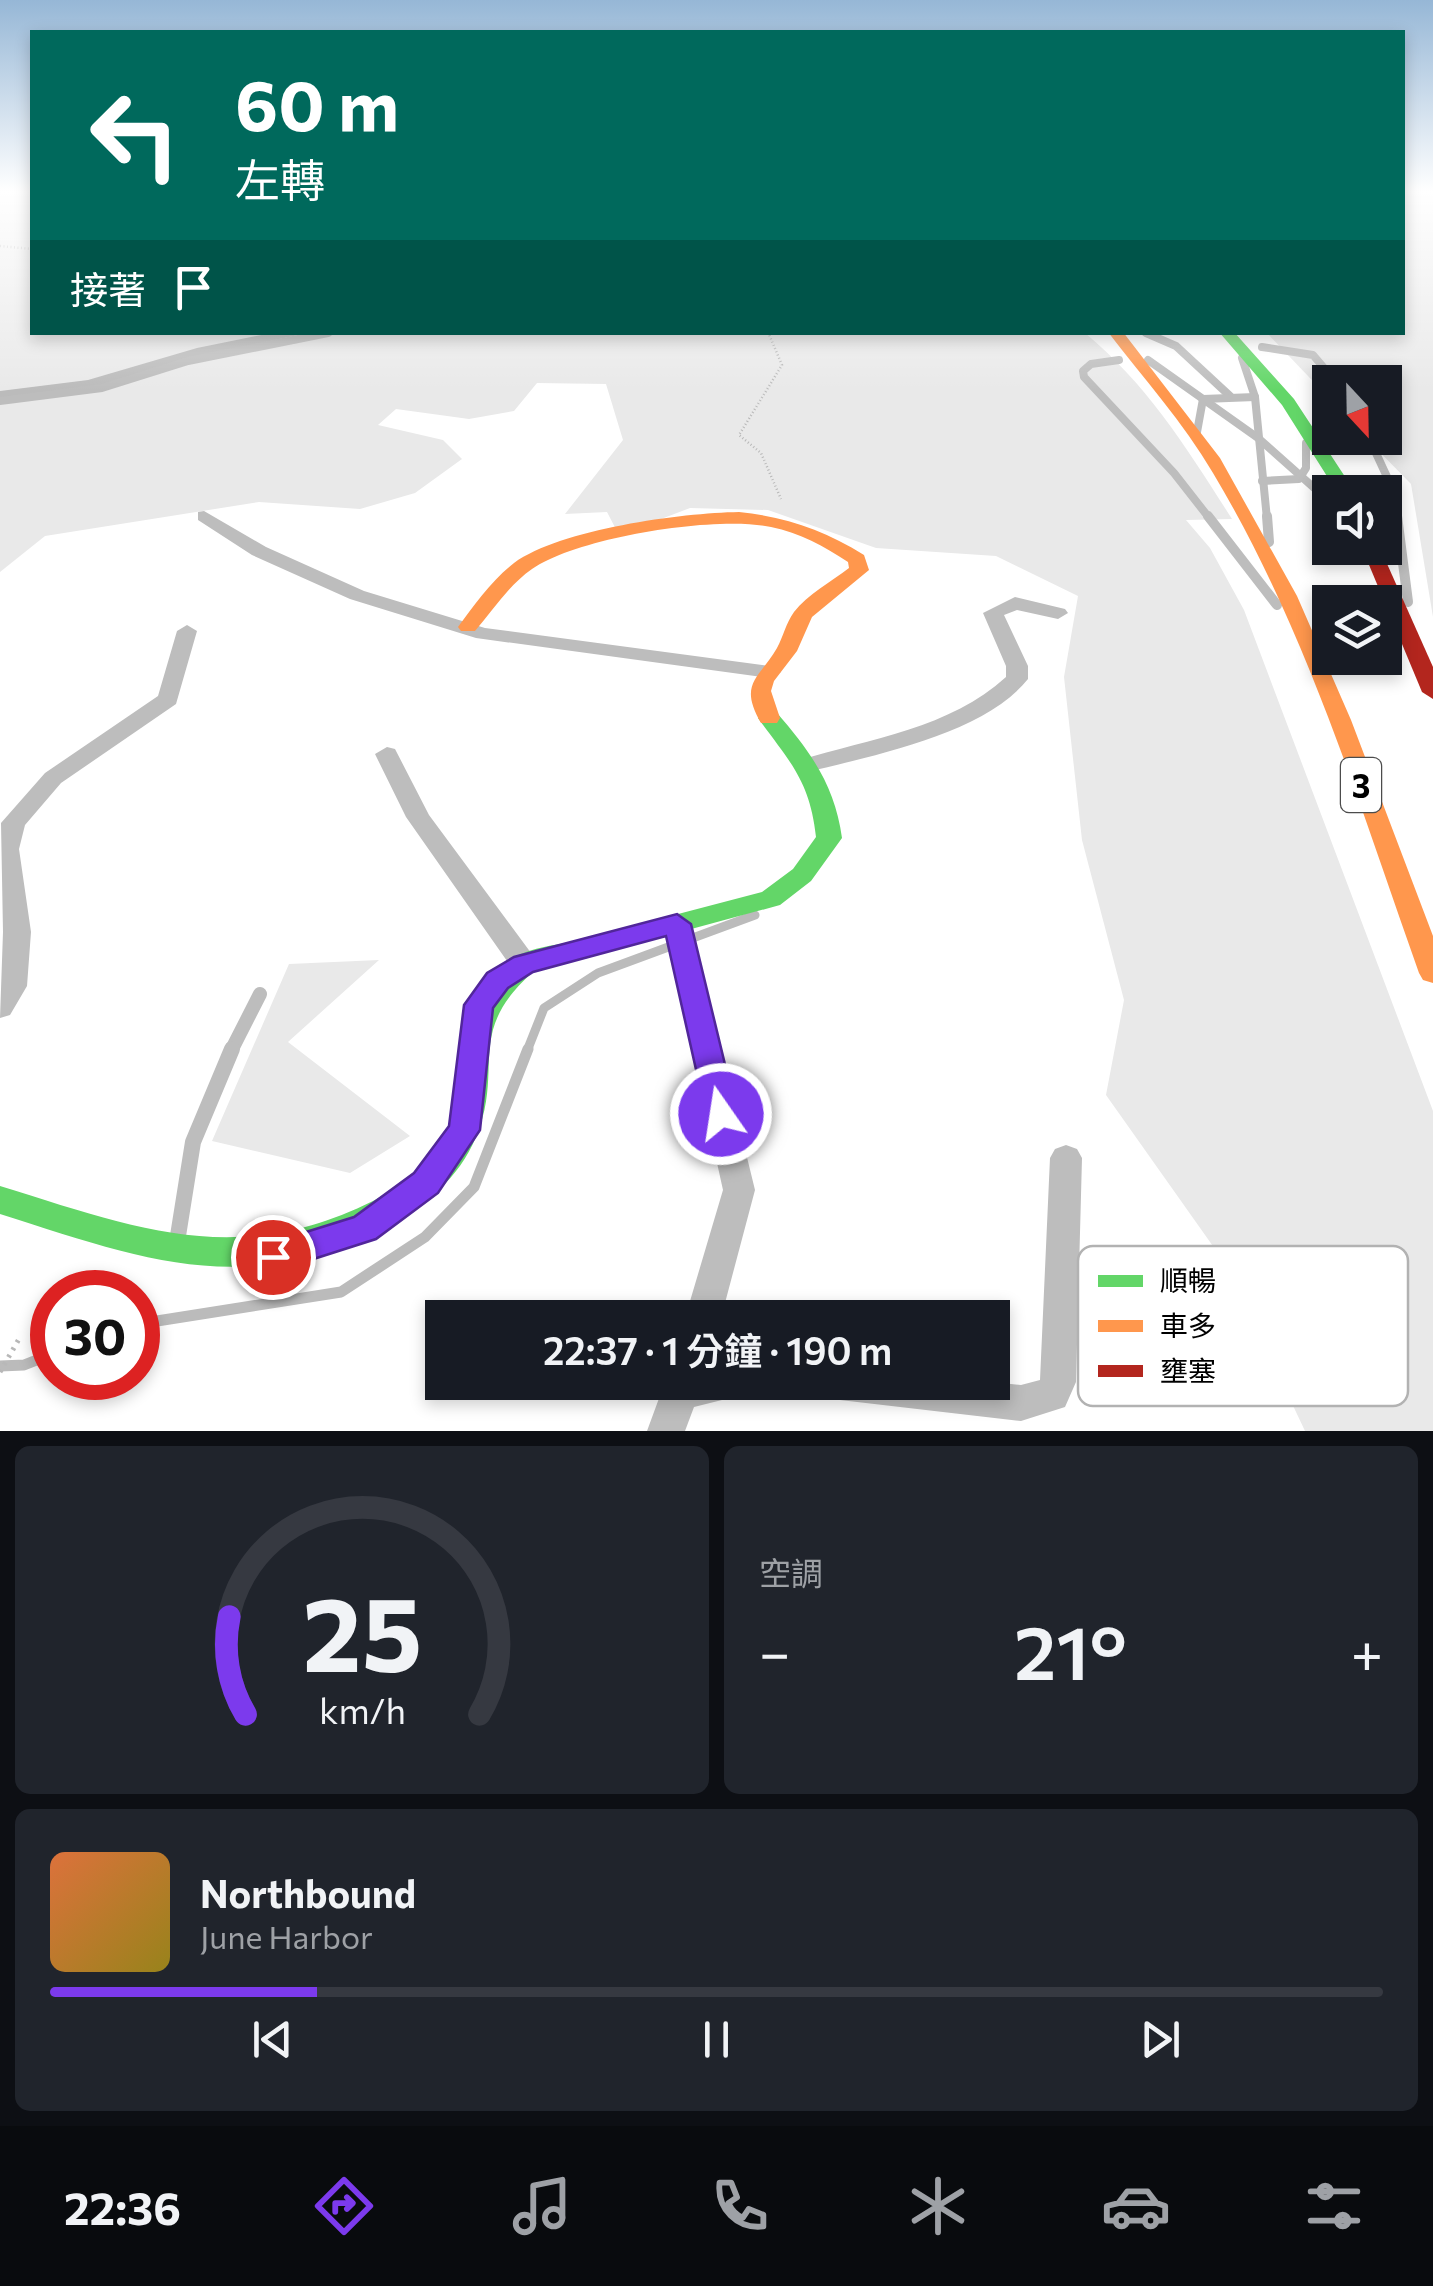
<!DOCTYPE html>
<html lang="zh-TW">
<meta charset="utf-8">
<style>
body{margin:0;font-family:Commissioner,"Noto Sans TC",sans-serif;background:#20242c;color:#f1f3f6;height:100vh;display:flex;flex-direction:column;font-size:38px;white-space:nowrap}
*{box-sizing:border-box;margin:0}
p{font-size:32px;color:#9ea1a6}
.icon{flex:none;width:55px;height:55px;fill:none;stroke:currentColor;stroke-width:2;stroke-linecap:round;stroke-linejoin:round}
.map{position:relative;height:1431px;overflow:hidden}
.panel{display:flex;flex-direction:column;gap:15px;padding:15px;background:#0d0f14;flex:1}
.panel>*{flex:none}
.top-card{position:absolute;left:30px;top:30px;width:1375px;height:305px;border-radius:0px;box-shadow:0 5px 15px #0003;background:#00695c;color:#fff;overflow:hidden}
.needle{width:65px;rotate:158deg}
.controls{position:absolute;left:1312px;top:365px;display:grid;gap:20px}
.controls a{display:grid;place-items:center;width:90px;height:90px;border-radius:0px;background:#171b24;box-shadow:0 5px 15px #0003;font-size:50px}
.speed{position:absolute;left:30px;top:1270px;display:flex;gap:20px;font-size:50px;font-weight:700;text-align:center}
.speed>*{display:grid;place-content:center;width:130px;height:130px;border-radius:50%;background:#171b24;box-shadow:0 5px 15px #0003;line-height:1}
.speed .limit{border:15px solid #d22;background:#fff;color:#111}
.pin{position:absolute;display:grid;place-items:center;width:85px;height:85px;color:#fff;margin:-42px;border:5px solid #fff;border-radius:50%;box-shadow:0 2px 10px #0007}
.me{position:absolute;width:110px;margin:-55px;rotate:347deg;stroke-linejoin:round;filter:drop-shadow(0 0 8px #0008)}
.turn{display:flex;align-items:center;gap:35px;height:210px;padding:0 40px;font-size:45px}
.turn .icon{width:130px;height:130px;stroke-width:2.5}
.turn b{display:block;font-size:70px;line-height:85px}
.then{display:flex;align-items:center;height:95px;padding:0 40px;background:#0003;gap:20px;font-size:38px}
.big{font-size:75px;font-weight:600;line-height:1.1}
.panel .tile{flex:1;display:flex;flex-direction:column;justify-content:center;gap:15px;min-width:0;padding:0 35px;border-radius:15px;background:#20242c}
.panel .dial{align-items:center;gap:0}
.dial svg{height:260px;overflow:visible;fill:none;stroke:#363941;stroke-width:7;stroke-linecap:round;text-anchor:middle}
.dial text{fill:#f1f3f6;stroke:none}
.song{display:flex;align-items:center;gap:30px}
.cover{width:120px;height:120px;border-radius:15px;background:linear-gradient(135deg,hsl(20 70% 55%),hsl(50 70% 35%))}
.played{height:10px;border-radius:5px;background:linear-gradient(90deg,#7c3aed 20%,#363941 20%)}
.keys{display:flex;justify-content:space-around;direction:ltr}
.heat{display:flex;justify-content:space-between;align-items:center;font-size:55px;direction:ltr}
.panel .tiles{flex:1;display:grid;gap:15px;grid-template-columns:1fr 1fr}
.tile:last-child{grid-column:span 2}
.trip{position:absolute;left:425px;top:1300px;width:585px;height:100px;border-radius:0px;background:#171b24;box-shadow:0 5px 15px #0003;font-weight:600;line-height:100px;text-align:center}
.tabs{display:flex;height:160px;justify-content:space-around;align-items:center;background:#090b0e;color:#9ea1a6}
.tabs .icon{width:70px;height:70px}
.tabs .selected{color:#7c3aed}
.tabs b{font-size:45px;color:#f1f3f6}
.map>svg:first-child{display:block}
.green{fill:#e9e9e9}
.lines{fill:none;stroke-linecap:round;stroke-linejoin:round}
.stream-far1{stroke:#bbb;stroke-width:9}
.stream{stroke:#bbb;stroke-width:11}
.canal{fill:#bbb;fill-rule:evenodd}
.path-far1{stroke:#b8b8b8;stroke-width:2.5;stroke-dasharray:1 2.5;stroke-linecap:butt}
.path{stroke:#b8b8b8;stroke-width:5;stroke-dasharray:2.5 6;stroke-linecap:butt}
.lane-far4{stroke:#bdbdbd;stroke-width:6}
.lane-far3{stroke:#bdbdbd;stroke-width:8}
.lane-far2{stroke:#bdbdbd;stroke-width:10}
.lane-far1{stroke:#bdbdbd;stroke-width:14}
.lane{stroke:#bdbdbd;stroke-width:16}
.street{fill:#bdbdbd;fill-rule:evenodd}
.fast{fill:#63d668;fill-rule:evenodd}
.slow{fill:#ff974d;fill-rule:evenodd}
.jam{fill:#b3261e;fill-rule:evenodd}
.route{fill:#7c3aed;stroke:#51269a;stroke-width:2.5}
.labels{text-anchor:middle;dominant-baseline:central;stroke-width:9;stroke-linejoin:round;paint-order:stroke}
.shield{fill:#fff;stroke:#4c4c4c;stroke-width:2.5}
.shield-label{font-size:32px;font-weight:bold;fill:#000}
.key{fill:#fff;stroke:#b2b2b2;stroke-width:2.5}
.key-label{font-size:28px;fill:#000}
</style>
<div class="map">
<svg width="1433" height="1431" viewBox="0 0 1433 1431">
<rect width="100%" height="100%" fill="#fff"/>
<g class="green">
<path d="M 0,190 L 32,190 L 32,332 L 1085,333 C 1148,385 1188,450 1232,519 L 1186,520 L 1210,548 L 1244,610 L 1433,1111 L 1433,1431 L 1305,1431 L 1227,1266 L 1106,1095 L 1124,1000 L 1082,840 L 1064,677 L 1078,596 L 996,556 L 876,548 L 768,510 L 690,508 L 619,535 L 607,512 L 565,514 L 623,440 L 606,384 L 537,383 L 514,411 L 469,419 L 396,409 L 378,425 L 443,440 L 462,459 L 415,493 L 360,509 L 259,502 L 45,536 L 0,572 Z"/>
<polygon points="1403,190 1433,190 1433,617 1411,484 1366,438 1385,438 1385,382 1330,382 1330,399 1267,333 1402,332"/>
<polygon points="379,960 288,1042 410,1136 350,1173 212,1141 289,964"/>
</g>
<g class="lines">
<polyline class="stream-far1" points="527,1051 544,1008 598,973 755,915"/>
<g class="stream">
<polyline points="138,1324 341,1292 425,1237 474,1187 528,1049"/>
<polyline points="0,1366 24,1365 52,1354"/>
</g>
<polygon class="canal" points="276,332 312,332 206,355 90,390 0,401 0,391 88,380 197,348"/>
<g class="path-far1">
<polyline points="0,246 32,249"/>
<polyline points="768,332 782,365 739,435 761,453 781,499"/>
</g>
<polyline class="path" points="0,1372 19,1339"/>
<g class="lane-far4">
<polyline points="1144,332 1152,335"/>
<polyline points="316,335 332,332"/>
</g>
<g class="lane-far3">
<polyline points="1146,333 1176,346 1230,396"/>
<polyline points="1262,347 1313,355 1336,382"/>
<polyline points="1242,358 1255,397 1267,519"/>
<polyline points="1119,360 1091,364 1083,371 1084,377 1174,473 1210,519"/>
<polyline points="1148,360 1258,438 1330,502"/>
<polyline points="0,401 102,388 188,361 328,333"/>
<polyline points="1197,432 1203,399 1255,397"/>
<polyline points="1369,438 1394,492 1397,519"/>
<polyline points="1262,481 1299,479 1306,468 1306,443"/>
</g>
<g class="lane-far2">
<polyline points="1208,516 1277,605"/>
<polyline points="1267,516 1269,542"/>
<polyline points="1397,516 1408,602"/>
</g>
<polyline class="lane-far1" points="231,1051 260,994"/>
<polyline class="lane" points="177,1242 193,1142 232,1049"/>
<g class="street">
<polygon points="204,511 266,547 364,591 485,628 770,666 781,672 770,678 476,638 350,599 252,555 198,520 198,512"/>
<path d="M 1015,597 L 1065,609 L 1068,613 L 1058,619 L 1017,610 L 1004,615 L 1028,666 L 1028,679 C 984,734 874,755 808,772 L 800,770 L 796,765 L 800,760 C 869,739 951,728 1006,677 L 1006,666 L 983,613 Z"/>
<polygon points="187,625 197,631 176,704 61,783 25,825 19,849 31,932 27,986 10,1015 0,1018 3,932 1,823 45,773 158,696 177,631"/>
<polygon points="387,747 395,749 429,815 534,957 538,964 534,971 524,974 514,971 406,817 375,754"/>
<polygon points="677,914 687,917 690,924 755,1190 721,1318 685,1318 723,1190 664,924 667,917"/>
<polygon points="1066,1145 1077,1149 1082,1158 1076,1382 1065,1407 1021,1421 840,1400 827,1395 822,1382 992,1382 1021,1385 1040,1380 1050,1158 1055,1149"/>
<polygon points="665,1382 747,1382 742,1395 694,1407 685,1431 647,1431"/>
</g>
<g class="fast">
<polygon points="1219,332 1234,332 1294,399 1355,492 1337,492 1282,405"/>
<path d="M 769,711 L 777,713 C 811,752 835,786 842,838 L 811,881 L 780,905 L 533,972 C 464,1033 505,1067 476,1137 C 459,1178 425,1206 387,1226 C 245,1300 142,1259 0,1214 L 0,1186 C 136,1228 236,1269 373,1201 C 401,1186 438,1160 448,1128 C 467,1069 449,996 513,958 C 531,947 559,945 579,940 C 640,924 701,908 762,892 L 793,869 L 816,837 C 810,781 790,762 758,718 Z"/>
</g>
<g class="slow">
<path d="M 1108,332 L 1123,332 L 1220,458 L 1297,596 L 1351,720 L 1433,936 L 1433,983 L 1423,980 L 1419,973 C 1359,804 1306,628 1213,473 C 1183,422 1144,379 1108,332 Z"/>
<path d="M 739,512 C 786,517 824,530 864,555 L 869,570 L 812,617 L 797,651 L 774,681 L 771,691 L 780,718 L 777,723 L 761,723 C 738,683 759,679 777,648 C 783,637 786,623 794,612 C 807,595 832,581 849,568 L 848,562 C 824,546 800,533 771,527 C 717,515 578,537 532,569 C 509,585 493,610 475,631 L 461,631 L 458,627 C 474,605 492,580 514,563 C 561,529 681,513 739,512 Z"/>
</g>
<polygon class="jam" points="1362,548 1380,548 1433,667 1433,699 1422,692"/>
</g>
<linearGradient id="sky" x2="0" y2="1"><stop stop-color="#96b7d6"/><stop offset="0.49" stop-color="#fff"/><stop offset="1" stop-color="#fff" stop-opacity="0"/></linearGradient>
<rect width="1433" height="391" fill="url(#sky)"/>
<polygon class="route" points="677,914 691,924 737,1114 732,1123 721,1126 710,1123 706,1114 666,936 533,972 508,988 493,1008 480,1130 438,1193 376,1239 273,1272 261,1268 256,1257 261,1246 354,1217 414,1173 449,1126 464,1005 487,973 514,957"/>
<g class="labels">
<rect class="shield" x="1341" y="758" width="40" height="54" rx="8"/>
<g class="shield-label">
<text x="1361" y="785">3</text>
</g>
</g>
<rect x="1078" y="1246" width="330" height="160" rx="15" class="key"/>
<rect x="1098" y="1275" width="45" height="12" fill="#63d668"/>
<rect x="1098" y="1320" width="45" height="12" fill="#ff974d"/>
<rect x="1098" y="1365" width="45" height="12" fill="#b3261e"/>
<g class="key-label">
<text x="1160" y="1291">順暢</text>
<text x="1160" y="1336">車多</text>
<text x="1160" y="1381">壅塞</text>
</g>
</svg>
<div class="controls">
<a><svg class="needle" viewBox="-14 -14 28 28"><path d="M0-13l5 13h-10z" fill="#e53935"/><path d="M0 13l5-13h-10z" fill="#9ea1a6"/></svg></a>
<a><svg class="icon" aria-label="sound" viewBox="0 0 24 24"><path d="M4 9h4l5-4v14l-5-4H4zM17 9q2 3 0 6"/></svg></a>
<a><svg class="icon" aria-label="layers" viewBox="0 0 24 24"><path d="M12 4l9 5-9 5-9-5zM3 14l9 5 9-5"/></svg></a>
</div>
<div class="speed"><div class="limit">30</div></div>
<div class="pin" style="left:273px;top:1257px;background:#d93025"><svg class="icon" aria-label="arrive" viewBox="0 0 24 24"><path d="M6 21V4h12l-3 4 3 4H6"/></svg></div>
<svg class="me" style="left:721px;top:1114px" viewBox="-20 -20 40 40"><circle r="17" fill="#7c3aed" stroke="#fff" stroke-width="3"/><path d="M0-11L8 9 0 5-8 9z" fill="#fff"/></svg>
<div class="trip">22:37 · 1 分鐘 · 190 m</div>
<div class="top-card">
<div class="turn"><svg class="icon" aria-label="left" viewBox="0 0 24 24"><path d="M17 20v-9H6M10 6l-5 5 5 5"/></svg><div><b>60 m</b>左轉</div></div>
<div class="then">接著<svg class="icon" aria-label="arrive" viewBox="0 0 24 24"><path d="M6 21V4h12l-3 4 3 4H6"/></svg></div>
</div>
</div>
<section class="panel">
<div class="tiles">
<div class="tile dial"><svg viewBox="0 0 100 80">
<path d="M14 69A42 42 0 1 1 86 69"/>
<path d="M14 69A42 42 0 0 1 9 39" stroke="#7c3aed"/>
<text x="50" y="56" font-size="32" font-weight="700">25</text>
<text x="50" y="72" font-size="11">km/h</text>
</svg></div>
<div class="tile"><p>空調</p>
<div class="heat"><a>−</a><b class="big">21°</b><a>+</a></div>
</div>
<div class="tile">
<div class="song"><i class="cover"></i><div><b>Northbound</b><p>June Harbor</p></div></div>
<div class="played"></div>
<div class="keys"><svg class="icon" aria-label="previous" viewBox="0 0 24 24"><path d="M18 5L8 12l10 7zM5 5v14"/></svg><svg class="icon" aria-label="pause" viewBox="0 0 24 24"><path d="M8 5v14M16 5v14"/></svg><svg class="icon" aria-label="next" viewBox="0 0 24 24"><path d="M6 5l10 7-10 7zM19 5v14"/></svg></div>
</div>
</div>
</section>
<nav class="tabs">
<b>22:36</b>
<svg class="icon selected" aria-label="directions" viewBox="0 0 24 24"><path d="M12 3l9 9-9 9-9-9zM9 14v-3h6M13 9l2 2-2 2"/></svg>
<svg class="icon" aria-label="music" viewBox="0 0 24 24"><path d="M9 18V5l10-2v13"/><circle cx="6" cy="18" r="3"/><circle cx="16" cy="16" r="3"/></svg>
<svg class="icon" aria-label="phone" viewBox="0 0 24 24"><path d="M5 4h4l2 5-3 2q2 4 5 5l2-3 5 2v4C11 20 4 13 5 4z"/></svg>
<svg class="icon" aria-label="climate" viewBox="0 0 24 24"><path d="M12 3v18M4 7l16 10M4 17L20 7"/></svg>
<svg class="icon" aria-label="car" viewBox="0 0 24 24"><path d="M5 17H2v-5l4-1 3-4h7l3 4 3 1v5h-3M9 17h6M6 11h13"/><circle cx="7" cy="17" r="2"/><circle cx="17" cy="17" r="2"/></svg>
<svg class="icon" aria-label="filters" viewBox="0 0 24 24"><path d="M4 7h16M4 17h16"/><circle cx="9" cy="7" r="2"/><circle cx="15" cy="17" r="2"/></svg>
</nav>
